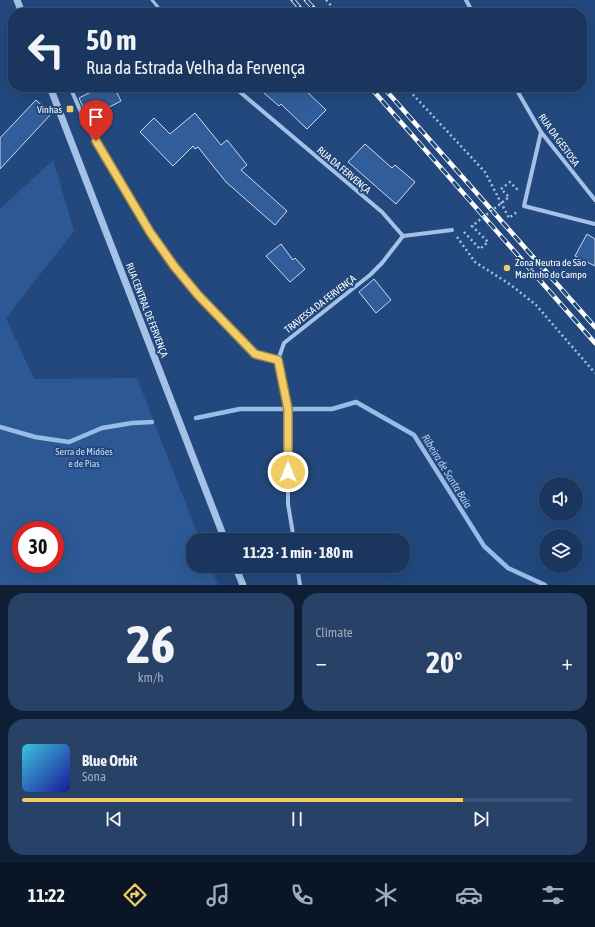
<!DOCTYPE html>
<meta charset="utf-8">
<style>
body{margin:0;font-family:"Asap Condensed",sans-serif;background:#274167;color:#f1f3f6;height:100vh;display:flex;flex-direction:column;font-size:15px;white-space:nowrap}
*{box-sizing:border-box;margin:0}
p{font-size:13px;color:#9fabbc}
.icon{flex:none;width:22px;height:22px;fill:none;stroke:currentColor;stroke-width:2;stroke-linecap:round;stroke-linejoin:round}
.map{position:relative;height:585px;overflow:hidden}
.drawer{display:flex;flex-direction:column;gap:8px;padding:8px;background:#0e1e34;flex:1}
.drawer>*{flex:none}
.hud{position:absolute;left:8px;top:8px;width:579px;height:84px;border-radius:16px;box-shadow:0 4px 16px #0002,0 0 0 1px #385073;background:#1a365e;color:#f1f3f6;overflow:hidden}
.controls{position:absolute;left:539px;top:477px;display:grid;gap:8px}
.controls a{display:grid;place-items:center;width:44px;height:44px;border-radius:50%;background:#1a365e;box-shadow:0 4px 16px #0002,0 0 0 1px #385073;font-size:20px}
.speed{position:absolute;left:12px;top:521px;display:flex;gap:8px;font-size:20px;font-weight:700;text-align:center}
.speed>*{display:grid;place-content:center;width:52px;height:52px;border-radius:50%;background:#1a365e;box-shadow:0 4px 16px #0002,0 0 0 1px #385073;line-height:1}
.speed .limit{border:6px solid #d22;background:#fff;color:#111}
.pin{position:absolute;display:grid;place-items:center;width:34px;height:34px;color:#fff;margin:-41px -17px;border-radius:50% 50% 50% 0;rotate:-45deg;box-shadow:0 0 4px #0007}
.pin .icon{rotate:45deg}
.me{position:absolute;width:44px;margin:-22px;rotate:0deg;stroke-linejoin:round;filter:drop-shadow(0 0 3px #0008)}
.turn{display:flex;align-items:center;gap:14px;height:84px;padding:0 12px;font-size:18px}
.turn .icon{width:52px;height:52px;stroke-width:2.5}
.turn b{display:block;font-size:28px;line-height:34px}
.big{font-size:30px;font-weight:700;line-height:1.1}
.drawer .widget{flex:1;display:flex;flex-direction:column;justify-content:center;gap:6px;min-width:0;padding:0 14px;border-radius:16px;background:#274167}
.drawer .dial{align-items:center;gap:0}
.dial b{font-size:52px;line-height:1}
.song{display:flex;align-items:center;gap:12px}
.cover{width:48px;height:48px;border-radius:6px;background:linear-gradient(135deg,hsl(190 70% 55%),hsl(240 70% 35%))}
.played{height:4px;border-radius:2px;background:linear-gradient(90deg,#f2cc67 80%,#385073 80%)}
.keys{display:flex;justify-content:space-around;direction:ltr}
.heat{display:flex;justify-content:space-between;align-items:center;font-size:22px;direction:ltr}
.drawer .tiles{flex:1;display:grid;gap:8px;grid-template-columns:1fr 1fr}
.widget:last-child{grid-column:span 2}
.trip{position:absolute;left:186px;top:533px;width:224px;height:40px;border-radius:16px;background:#1a365e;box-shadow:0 4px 16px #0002,0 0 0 1px #385073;font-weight:700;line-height:40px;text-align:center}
.menu{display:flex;height:64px;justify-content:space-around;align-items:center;background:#0a1626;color:#9fabbc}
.menu .icon{width:28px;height:28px}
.menu .on{color:#f2cc67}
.menu b{font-size:18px;color:#f1f3f6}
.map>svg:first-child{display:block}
.green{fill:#2c5995;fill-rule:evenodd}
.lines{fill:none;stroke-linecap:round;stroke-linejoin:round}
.stream{stroke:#99bce7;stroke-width:4.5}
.building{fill:#315e9a;stroke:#c9dcf5}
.path{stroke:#a5c2e6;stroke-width:2.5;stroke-dasharray:2 3;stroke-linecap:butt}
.service{stroke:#a5c2e6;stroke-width:3}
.minor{stroke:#a5c2e6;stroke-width:4}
.tertiary{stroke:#a5c2e6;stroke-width:7}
.rail-casing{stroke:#fff;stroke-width:4.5}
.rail{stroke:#22487d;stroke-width:3;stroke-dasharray:9;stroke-linecap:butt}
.path-bridge{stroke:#a5c2e6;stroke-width:2.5;stroke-dasharray:2 3;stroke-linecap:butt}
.route-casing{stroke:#9d8543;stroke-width:10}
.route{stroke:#f2cc67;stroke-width:7}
.poi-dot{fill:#f2cc67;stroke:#22487d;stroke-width:1.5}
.labels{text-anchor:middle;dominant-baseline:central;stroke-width:4;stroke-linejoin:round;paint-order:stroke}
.poi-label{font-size:10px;fill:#fff;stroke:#22487d;text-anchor:end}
.street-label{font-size:10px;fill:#fff;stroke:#22487d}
.park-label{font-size:10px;fill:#c9dcf5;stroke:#22487d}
.water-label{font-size:11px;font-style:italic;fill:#b1ccee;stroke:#22487d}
</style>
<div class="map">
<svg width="595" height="585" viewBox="0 0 595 585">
<rect width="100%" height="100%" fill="#22487d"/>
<path class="green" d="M 53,160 L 74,231 L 6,318 L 34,379 L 137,378 L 200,540 L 193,540 L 193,566 L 211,566 L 218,585 L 0,585 L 0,209 ZM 21,530 L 55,530 L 55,564 L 21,564 Z"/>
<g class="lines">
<g class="stream">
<polyline points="196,418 240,409 332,409 356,402 414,435 484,546 508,568 545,585"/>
<polyline points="0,427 35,437 69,442 102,428 132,423 152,422"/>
</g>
</g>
<g class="building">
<polygon points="101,87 114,87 121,101 88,118 79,98"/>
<polygon points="257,87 302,87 326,110 307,129 281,104 279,106"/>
<polygon points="36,100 51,114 0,169 0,138"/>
<polygon points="195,113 221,145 227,140 247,165 241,170 287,211 275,225 226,182 198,147 195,149 193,146 173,166 140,132 154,118 170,134"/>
<polygon points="365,144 392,168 395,165 415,182 396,204 348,162"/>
<polygon points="587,234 595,239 595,266 575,256"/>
<polygon points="281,244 293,260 295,258 305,269 290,282 266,256"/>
<polygon points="374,279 391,300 376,313 359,292"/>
</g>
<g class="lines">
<g class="path">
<polyline points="326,0 338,13"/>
<polyline points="406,87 485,172 509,218 518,211"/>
<polyline points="457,237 475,262 511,285 536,305 595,373"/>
</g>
<polyline class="service" points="152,0 163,13"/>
<g class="minor">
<polyline points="466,0 473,13"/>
<polyline points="70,87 88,128 150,232 174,266 198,295 255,354 278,360"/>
<polyline points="234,87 382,212 403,236 452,230"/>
<polyline points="515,87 541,132 595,200"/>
<polyline points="541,132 524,206 595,224"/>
<polyline points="294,540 288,504 288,409 278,360 284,343 370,275 382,263 403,236"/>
<polyline points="297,566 300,585"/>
</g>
<g class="tertiary">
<polyline points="17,0 22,13"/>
<polyline points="50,87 225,540"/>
<polyline points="235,566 243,585"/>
</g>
<g class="rail-casing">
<g id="rail">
<polyline points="293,0 304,13"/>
<polyline points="306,0 318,13"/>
<polyline points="370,87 595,343"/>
<polyline points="383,87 595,327"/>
</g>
</g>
<use href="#rail" class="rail"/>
<polyline class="path-bridge" points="464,232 480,249 488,242 472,226 509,197 501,189 510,182 519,191"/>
</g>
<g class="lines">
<g class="route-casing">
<polyline id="route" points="96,141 150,232 174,266 198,295 255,354 278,360 288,409 288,472"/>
</g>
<use href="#route" class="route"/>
</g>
<g class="poi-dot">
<rect x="66" y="105" width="8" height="8" rx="2"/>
<circle cx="507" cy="268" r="4"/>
</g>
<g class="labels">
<g class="poi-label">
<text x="62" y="109">Vinhas</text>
<text x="515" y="262" text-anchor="start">Zona Neutra de São<tspan x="515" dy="12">Martinho do Campo</tspan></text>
</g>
<g class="street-label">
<text transform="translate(559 140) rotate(54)">RUA DA GESTOSA</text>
<text transform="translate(344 170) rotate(40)">RUA DA FERVENÇA</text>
<text transform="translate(320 304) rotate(-38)">TRAVESSA DA FERVENÇA</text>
<text transform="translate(147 310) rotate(69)">RUA CENTRAL DE FERVENÇA</text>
</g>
<g class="park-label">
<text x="84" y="451">Serra de Midões<tspan x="84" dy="12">e de Pias</tspan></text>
</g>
<g class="water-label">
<text transform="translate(447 471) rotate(58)">Ribeira de Santa Baia</text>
</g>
</g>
</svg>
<div class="controls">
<a><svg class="icon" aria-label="sound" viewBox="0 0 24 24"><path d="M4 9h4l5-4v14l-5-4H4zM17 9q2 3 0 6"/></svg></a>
<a><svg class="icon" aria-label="layers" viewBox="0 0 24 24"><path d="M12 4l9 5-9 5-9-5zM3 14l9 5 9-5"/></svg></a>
</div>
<div class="speed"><div class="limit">30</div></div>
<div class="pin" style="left:96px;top:141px;background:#d93025"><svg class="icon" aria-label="arrive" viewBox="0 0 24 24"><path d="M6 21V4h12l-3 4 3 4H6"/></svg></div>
<svg class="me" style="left:288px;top:472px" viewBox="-20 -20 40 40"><circle r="17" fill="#f2cc67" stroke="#fff" stroke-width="3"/><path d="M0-11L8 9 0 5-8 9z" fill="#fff"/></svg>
<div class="trip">11:23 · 1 min · 180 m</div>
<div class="hud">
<div class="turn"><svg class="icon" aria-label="left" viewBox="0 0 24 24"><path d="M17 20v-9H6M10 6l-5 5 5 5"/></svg><div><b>50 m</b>Rua da Estrada Velha da Fervença</div></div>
</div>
</div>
<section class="drawer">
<div class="tiles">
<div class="widget dial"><b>26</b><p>km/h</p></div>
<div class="widget"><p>Climate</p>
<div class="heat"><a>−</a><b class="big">20°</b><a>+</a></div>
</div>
<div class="widget">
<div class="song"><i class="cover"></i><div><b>Blue Orbit</b><p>Sona</p></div></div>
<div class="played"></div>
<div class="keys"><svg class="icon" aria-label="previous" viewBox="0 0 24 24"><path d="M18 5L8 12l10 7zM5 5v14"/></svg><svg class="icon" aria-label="pause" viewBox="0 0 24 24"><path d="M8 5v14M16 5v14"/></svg><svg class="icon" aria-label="next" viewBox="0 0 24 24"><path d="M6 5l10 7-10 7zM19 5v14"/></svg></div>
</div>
</div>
</section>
<nav class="menu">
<b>11:22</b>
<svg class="icon on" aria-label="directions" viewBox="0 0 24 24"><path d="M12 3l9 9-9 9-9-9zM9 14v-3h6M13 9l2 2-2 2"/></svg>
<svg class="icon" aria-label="music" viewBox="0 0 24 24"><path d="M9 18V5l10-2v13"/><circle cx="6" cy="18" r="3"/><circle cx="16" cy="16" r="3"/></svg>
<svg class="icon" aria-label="phone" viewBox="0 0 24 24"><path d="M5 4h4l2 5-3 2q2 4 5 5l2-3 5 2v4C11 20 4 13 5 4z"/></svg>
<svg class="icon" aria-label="climate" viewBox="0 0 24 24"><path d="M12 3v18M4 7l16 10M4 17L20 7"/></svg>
<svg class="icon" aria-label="car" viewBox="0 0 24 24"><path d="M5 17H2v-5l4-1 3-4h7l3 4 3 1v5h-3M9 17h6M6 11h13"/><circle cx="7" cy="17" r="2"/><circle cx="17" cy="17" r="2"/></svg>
<svg class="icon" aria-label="filters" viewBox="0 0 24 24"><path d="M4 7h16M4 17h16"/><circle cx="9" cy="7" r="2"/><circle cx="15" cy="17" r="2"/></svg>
</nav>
